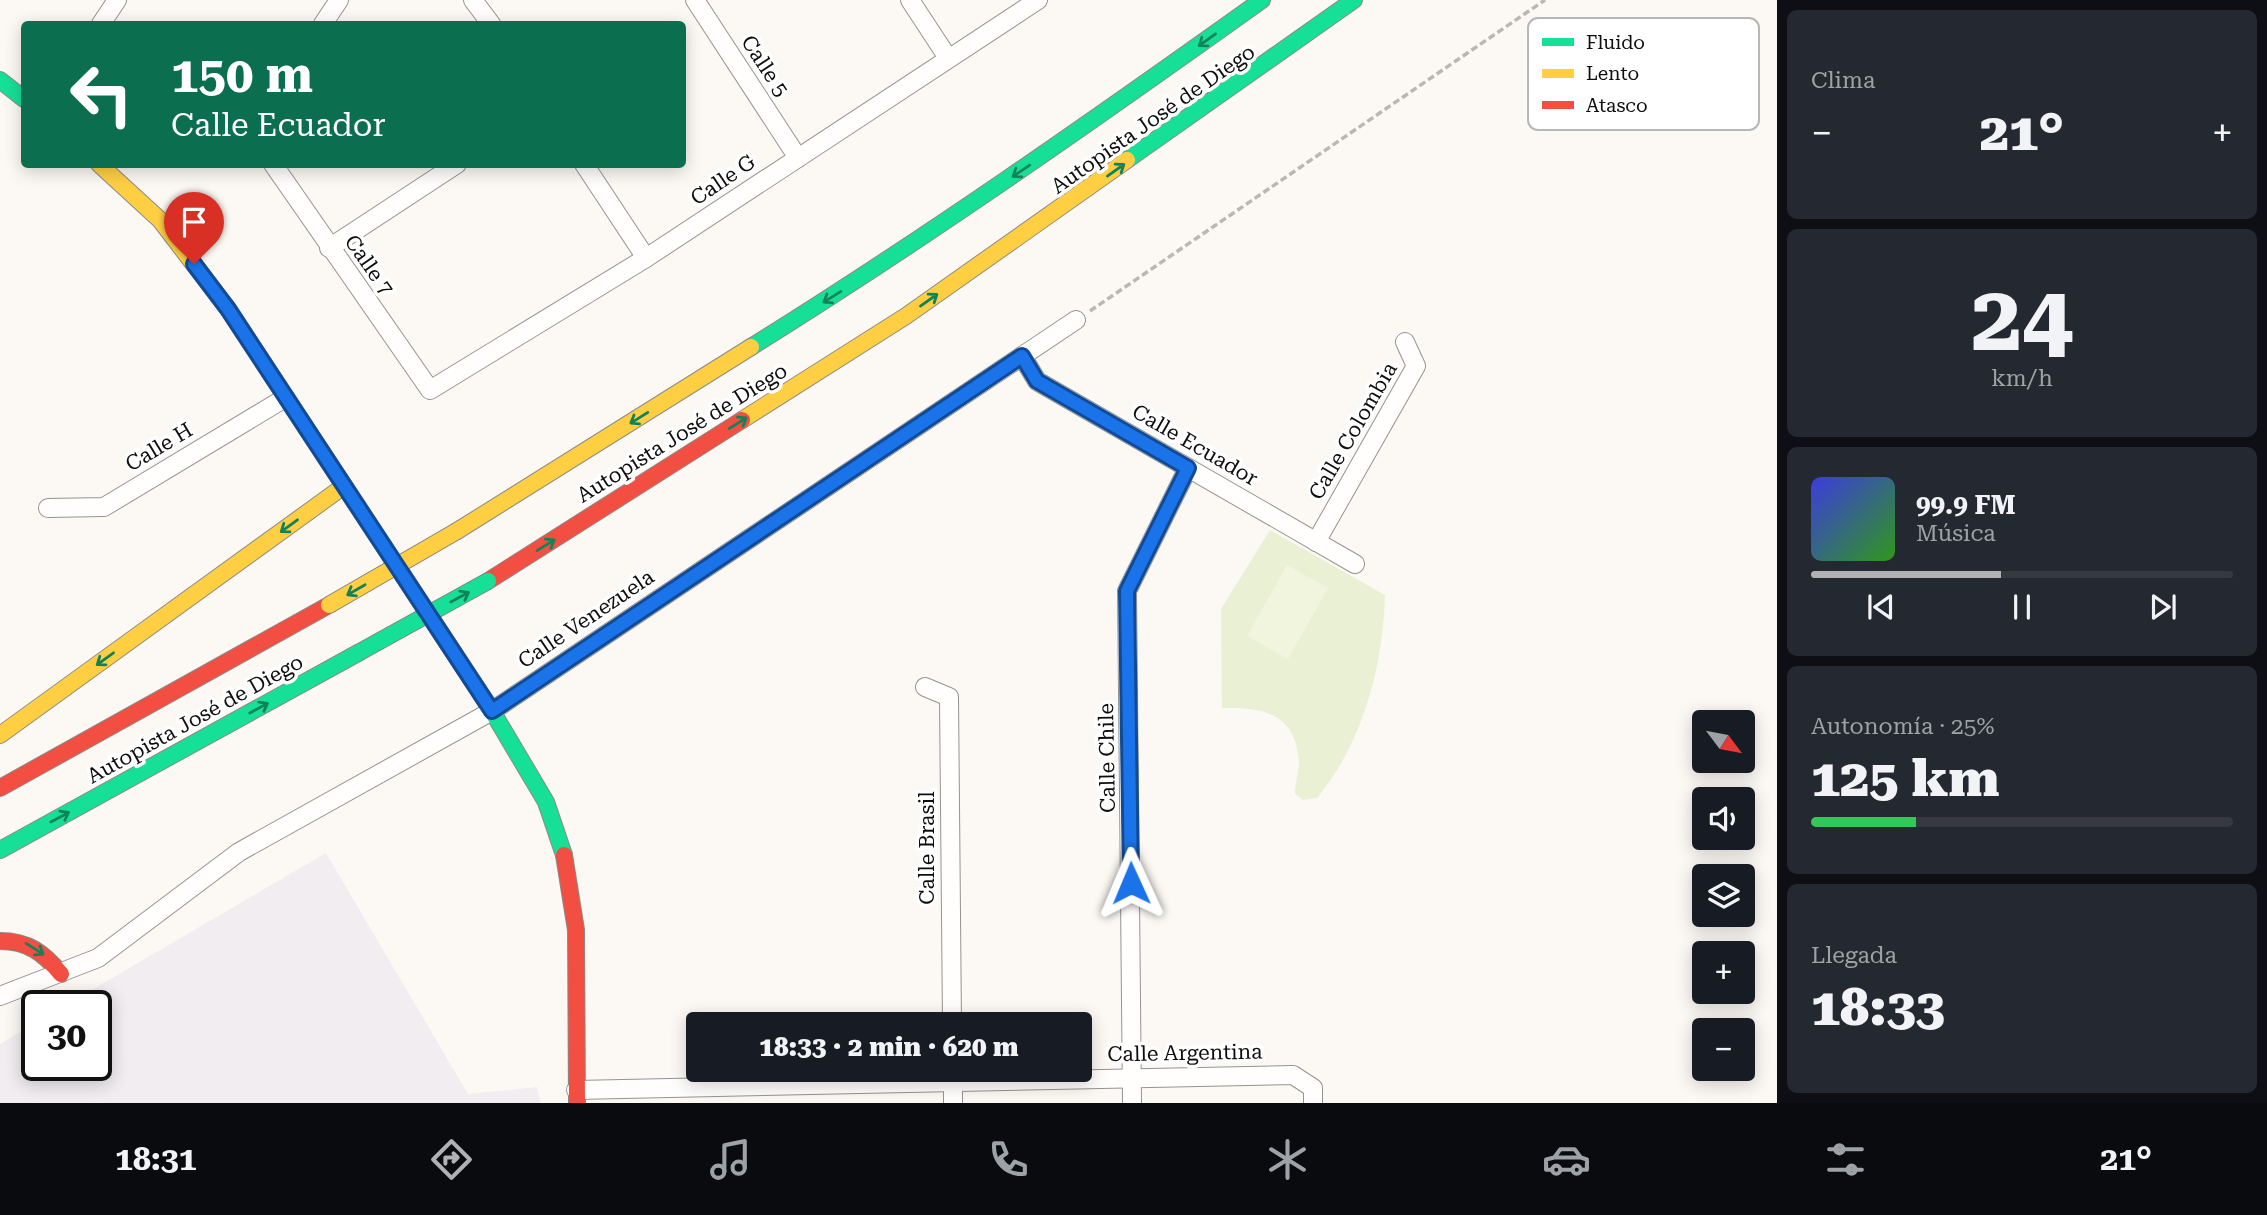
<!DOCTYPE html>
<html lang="es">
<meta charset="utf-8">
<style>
body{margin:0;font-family:"Roboto Serif",serif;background:#242831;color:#f1f3f6;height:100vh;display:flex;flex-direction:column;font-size:26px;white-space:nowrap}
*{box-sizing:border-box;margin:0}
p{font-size:23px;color:#9ea1a6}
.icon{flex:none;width:38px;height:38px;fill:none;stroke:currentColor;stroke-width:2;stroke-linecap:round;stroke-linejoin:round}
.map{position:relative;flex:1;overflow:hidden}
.sheet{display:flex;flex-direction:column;gap:10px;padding:10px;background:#0d0f14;width:490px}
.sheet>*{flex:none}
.top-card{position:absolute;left:21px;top:21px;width:665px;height:147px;border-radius:7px;box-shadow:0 4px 18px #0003;background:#0b6e4f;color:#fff;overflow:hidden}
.needle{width:46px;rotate:122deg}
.tools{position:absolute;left:1692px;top:710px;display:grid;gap:14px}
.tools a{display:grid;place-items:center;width:63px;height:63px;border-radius:7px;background:#171b24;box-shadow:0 4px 18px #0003;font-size:35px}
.speed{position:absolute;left:21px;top:990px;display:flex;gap:14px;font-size:35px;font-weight:700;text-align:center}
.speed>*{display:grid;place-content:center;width:91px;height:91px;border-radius:50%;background:#171b24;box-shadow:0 4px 18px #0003;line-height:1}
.speed .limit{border:4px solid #111;border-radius:10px;background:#fff;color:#111}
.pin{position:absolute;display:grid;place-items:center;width:60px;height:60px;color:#fff;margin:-72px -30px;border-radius:50% 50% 50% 0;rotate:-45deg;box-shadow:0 0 7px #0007}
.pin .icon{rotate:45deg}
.me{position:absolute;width:77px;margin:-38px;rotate:359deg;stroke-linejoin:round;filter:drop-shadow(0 0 5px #0008)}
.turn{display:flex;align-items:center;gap:24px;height:147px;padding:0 35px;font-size:32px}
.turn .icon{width:91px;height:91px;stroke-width:2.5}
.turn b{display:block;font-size:49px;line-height:60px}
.big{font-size:52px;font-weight:800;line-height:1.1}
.sheet .widget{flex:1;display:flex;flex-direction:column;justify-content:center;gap:10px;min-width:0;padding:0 24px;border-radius:10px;background:#242831}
.sheet .dial{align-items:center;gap:0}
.dial b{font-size:91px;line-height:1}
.song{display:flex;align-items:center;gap:21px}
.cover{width:84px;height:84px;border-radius:10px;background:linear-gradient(135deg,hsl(240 70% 55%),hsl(110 70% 35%))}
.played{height:7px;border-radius:4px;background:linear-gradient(90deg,#b0b1b2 45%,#363941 45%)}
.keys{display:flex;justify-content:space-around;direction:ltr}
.heat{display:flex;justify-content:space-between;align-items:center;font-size:38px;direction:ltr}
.charge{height:10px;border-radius:5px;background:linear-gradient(90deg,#34c759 25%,#363941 0)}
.trip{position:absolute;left:686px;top:1012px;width:406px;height:70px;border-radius:7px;background:#171b24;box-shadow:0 4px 18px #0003;font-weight:800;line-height:70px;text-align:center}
.tab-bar{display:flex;height:112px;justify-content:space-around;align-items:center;background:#090b0e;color:#9ea1a6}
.tab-bar .icon{width:49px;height:49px}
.tab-bar .active{color:#b0b1b2}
.tab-bar b{font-size:32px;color:#f1f3f6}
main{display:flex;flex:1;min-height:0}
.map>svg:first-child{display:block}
.industrial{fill:#f2edf0}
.green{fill:#e9f0d4}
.pitch{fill:#f2f5dd}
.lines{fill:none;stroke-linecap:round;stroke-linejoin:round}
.street-casing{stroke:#959492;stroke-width:20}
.fast-casing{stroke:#8c8a88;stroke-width:18}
.slow-casing{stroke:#8c8a88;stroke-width:18}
.jam-casing{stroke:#8c8a88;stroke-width:18}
.path{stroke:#b8b8b7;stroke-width:3.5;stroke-dasharray:7 3.5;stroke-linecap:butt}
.street{stroke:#fffefd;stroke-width:18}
.fast{stroke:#16e098;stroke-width:16}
.slow{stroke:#ffcf43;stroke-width:16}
.jam{stroke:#f24e42;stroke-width:16}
.fast-bridge-casing{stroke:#82817f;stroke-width:18;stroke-linecap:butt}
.slow-bridge-casing{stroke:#82817f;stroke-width:18;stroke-linecap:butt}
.fast-bridge{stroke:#16e098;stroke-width:16}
.slow-bridge{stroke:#ffcf43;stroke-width:16}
.oneway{stroke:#12825a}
.route-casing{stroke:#114b97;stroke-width:18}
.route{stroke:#1a73e8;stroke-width:12}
.labels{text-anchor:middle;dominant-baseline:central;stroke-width:7;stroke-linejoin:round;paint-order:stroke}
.street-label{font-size:21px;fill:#0e0e0e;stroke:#fff}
.key{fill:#fff;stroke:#b7b7b7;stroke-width:2}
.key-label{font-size:19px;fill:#0e0e0e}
</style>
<main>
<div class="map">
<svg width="1777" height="1103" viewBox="0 0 1777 1103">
<rect width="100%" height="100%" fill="#fcf9f4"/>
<polygon class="industrial" points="326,853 468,1094 537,1087 541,1103 0,1103 0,1044 37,1022 37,1066 96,1066 96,1006 64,1006"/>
<path class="green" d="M 1270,530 L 1385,595 C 1383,666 1363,743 1317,798 L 1303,800 L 1295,794 C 1295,782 1299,772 1299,761 C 1295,713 1263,707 1222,708 L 1221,609 Z"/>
<polygon class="pitch" points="1287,565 1328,588 1288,659 1247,636"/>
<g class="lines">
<g class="street-casing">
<g id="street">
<polyline points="473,0 491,24"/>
<polyline points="695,0 798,158"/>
<polyline points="910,0 948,58"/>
<polyline points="101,24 117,0"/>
<polyline points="323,24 339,0"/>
<polyline points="273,164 430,390 646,258 1038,0"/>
<polyline points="584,164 646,258"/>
<polyline points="329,248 457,164"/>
<polyline points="1022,356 1037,381 1355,564"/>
<polyline points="48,508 104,507 285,398"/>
<polyline points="1316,542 1416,366 1405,342"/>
<polyline points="925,687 949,697 952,1024"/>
<polyline points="0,996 98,958 239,852 492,711 1076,320"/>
<polyline points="953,1069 953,1103"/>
<polyline points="576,1090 1293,1075 1313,1088 1313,1103"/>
<polyline points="1132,1103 1127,591 1188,468"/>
</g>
</g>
<g class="fast-casing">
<g id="fast">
<polyline points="0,80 24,99"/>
<polyline points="1127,160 1354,0"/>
<path d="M 751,347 C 926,238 1094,120 1262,0"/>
<polyline points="356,504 492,711 546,802 564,855"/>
<polyline points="0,850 358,653"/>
</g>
</g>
<g class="slow-casing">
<g id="slow">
<polyline points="99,164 160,220 228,309 356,504"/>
<polyline points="742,420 906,316 1127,160"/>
<polyline points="457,531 751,347"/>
<polyline points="0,735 344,486"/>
</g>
</g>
<g class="jam-casing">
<g id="jam">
<polyline points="488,581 742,420"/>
<polyline points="0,788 329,605"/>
<polyline points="564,855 576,930 577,1103"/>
<path d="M 0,941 C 28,941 44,953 61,974"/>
</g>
</g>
<polyline class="path" points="1090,311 1545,0"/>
<use href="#street" class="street"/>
<use href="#fast" class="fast"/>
<use href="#slow" class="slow"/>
<use href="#jam" class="jam"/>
<g class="fast-bridge-casing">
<polyline id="fast-bridge" points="358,653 488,581"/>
</g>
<g class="slow-bridge-casing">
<polyline id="slow-bridge" points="329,605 457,531"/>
</g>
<use href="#fast-bridge" class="fast-bridge"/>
<use href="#slow-bridge" class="slow-bridge"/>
</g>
<defs><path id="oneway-shaft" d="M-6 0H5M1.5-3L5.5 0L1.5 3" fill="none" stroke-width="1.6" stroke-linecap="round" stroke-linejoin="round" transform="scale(1.75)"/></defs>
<g class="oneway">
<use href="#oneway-shaft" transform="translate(1207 40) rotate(144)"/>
<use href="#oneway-shaft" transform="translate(1116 170) rotate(-35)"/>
<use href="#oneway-shaft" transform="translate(1021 171) rotate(146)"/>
<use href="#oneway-shaft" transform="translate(832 297) rotate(148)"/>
<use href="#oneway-shaft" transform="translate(929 300) rotate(-35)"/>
<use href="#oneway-shaft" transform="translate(639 418) rotate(148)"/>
<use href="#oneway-shaft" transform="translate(738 423) rotate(-32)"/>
<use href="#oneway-shaft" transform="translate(289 526) rotate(144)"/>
<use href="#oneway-shaft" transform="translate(546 545) rotate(-32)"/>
<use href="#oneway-shaft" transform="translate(356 590) rotate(150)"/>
<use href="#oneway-shaft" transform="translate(460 597) rotate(-29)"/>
<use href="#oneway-shaft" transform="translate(105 659) rotate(144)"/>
<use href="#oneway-shaft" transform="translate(259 708) rotate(-29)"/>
<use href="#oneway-shaft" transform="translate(60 817) rotate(-28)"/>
<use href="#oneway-shaft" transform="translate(35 949) rotate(32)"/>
</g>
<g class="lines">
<g class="route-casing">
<polyline id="route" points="194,264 228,309 492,711 1022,356 1037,381 1188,468 1127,591 1131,883"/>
</g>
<use href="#route" class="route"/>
</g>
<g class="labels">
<g class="street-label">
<text transform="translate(765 66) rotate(57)">Calle 5</text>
<text transform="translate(1153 119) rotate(-35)">Autopista José de Diego</text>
<text transform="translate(723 180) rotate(-34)">Calle G</text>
<text transform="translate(369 265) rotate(55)">Calle 7</text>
<text transform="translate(1353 431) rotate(-60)">Calle Colombia</text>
<text transform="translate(682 433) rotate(-32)">Autopista José de Diego</text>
<text transform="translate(1195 445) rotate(30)">Calle Ecuador</text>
<text transform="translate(159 447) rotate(-31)">Calle H</text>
<text transform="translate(586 619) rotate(-34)">Calle Venezuela</text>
<text transform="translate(195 719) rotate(-29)">Autopista José de Diego</text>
<text transform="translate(1107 758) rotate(-91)">Calle Chile</text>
<text transform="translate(927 848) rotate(-90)">Calle Brasil</text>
<text transform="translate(1185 1053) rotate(-1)">Calle Argentina</text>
</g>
</g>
<rect x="1528" y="18" width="231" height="112" rx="10" class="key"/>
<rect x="1542" y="38" width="32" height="8" fill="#16e098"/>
<rect x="1542" y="69" width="32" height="9" fill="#ffcf43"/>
<rect x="1542" y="101" width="32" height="8" fill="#f24e42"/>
<g class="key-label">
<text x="1586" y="49">Fluido</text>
<text x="1586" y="80">Lento</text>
<text x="1586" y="112">Atasco</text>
</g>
</svg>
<div class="tools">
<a><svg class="needle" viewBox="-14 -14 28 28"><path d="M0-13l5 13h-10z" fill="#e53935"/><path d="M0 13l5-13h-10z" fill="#9ea1a6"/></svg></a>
<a><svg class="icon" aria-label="sound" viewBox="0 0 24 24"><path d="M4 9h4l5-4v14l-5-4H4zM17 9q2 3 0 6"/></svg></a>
<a><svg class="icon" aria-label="layers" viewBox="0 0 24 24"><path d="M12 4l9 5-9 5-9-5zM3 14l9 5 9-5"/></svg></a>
<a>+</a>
<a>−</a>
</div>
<div class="speed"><div class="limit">30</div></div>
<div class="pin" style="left:194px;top:264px;background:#d93025"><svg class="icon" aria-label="arrive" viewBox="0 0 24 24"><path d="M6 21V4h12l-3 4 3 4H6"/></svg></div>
<svg class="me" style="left:1131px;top:883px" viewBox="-20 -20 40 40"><path d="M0-17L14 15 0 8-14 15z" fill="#1a73e8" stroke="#fff" stroke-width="4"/></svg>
<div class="trip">18:33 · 2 min · 620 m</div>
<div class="top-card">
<div class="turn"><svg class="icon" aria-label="left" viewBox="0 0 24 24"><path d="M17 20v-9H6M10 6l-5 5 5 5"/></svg><div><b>150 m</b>Calle Ecuador</div></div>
</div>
</div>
<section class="sheet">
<div class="widget"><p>Clima</p>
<div class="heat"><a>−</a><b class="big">21°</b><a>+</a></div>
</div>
<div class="widget dial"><b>24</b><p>km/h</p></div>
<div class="widget">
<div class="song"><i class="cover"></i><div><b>99.9 FM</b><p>Música</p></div></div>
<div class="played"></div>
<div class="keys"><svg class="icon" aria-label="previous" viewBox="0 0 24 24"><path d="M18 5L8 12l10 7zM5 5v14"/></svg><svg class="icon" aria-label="pause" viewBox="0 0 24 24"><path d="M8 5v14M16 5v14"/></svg><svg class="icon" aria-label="next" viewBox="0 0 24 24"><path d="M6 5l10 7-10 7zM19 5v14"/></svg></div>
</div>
<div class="widget"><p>Autonomía · 25%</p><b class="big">125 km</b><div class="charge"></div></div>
<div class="widget"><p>Llegada</p><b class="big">18:33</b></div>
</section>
</main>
<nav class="tab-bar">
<b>18:31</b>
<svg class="icon active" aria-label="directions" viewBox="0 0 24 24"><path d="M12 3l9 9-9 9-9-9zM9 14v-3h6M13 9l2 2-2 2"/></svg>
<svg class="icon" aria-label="music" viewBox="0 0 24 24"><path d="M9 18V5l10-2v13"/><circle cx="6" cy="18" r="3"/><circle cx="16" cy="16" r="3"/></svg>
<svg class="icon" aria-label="phone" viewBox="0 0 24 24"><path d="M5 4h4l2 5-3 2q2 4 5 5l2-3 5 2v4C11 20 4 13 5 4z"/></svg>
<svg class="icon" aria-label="climate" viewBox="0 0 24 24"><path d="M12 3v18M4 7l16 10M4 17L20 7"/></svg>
<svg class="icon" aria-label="car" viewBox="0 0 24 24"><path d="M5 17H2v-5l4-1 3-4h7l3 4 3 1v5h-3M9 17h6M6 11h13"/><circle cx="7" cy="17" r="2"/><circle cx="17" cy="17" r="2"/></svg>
<svg class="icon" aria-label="filters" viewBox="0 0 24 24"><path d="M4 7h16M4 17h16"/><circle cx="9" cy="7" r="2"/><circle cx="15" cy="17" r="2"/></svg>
<b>21°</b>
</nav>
